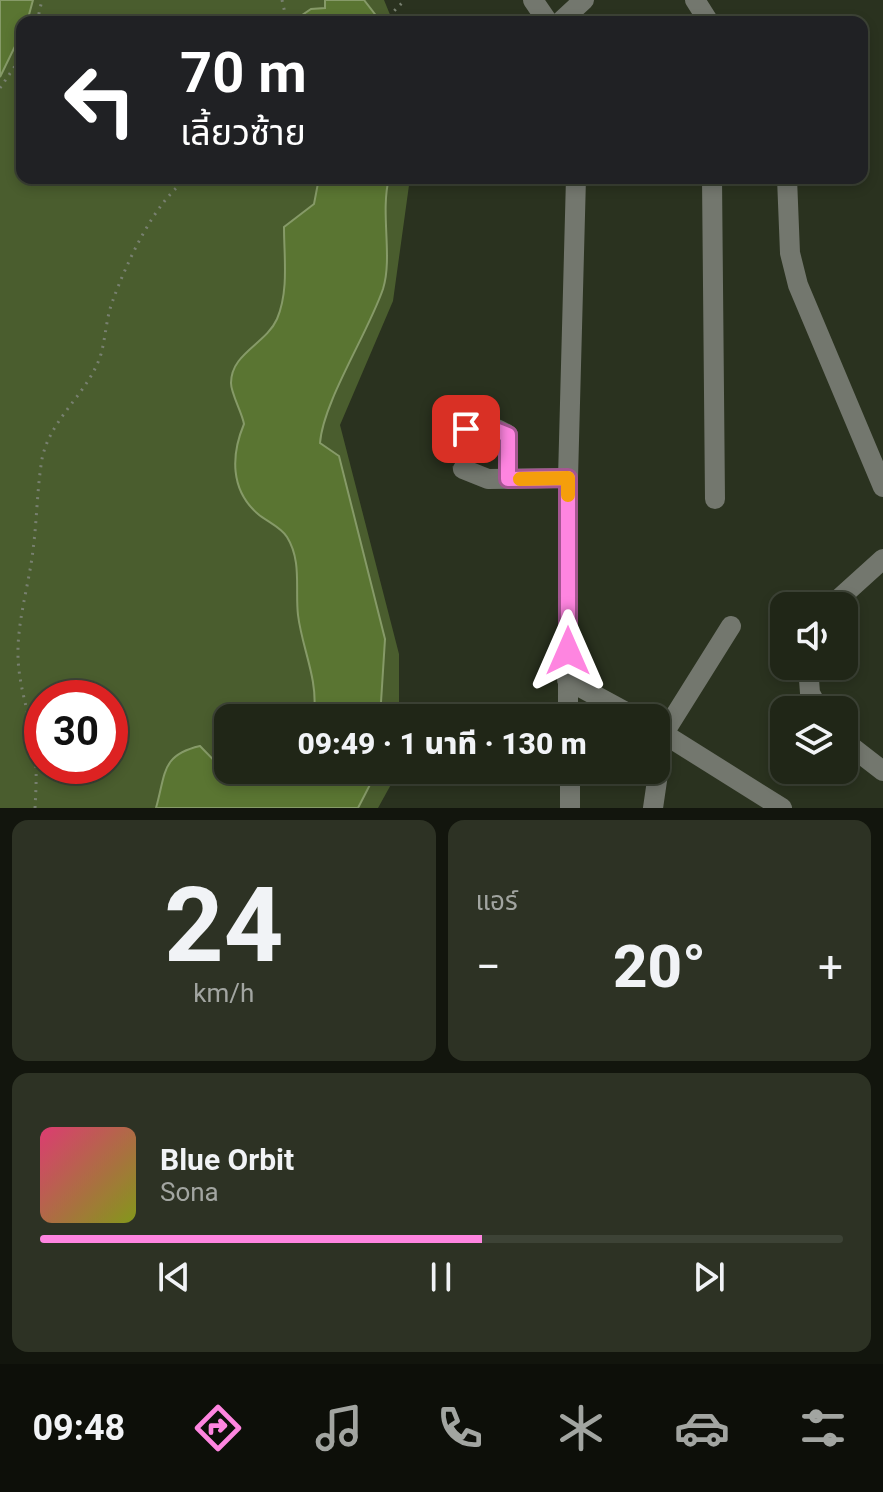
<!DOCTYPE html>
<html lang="th">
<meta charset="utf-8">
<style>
body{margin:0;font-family:Roboto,"Noto Sans Thai",sans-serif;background:#2d3224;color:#f1f3f6;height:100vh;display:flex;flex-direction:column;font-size:30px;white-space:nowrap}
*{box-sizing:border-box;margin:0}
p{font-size:26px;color:#a2a5a1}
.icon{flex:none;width:44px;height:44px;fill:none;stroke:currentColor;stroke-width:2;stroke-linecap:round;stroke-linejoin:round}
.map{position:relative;height:808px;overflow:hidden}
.details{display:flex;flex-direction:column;gap:12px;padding:12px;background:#12150d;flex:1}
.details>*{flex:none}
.top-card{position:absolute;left:16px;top:16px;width:852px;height:168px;border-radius:16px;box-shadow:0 4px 12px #0003,0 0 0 2px #3d4336;background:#202124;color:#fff;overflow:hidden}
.buttons{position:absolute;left:770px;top:592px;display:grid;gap:16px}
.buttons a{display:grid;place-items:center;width:88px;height:88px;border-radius:16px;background:#202617;box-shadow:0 4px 12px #0003,0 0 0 2px #3d4336;font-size:40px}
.speed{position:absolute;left:24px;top:680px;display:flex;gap:16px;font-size:40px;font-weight:700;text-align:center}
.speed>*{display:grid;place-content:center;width:104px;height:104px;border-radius:50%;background:#202617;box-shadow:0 4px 12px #0003,0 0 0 2px #3d4336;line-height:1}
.speed .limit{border:12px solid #d22;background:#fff;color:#111}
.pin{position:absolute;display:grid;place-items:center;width:68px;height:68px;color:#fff;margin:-34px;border-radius:16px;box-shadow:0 4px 12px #0006}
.me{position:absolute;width:88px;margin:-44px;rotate:0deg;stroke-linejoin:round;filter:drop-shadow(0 0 6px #0008)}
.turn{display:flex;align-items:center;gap:28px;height:168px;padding:0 32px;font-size:36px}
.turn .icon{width:104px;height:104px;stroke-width:2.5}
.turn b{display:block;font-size:56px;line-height:68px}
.big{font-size:60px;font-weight:800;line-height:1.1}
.details .widget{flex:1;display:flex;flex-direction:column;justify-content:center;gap:12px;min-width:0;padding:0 28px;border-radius:16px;background:#2d3224}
.details .dial{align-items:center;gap:0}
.dial b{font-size:104px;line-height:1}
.song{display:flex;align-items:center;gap:24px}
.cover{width:96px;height:96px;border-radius:12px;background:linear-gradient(135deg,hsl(340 70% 55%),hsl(70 70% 35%))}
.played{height:8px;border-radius:4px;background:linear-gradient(90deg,#fe85e0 55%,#3d4336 55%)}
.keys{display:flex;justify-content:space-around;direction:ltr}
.heat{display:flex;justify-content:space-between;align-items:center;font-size:44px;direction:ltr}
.details .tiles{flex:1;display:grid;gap:12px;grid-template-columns:1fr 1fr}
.widget:last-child{grid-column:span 2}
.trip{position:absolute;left:214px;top:704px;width:456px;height:80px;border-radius:16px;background:#202617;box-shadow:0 4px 12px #0003,0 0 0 2px #3d4336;font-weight:800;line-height:80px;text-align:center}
.dock{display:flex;height:128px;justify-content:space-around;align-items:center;background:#0d0f09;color:#a2a5a1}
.dock .icon{width:56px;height:56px}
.dock .selected{color:#fe85e0}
.dock b{font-size:36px;color:#f1f3f6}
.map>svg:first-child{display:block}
.green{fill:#4a5d2e;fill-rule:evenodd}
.water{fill:#5a7532;stroke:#869a68;stroke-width:2}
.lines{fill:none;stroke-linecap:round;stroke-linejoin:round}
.minor-tunnel{stroke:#474f3d;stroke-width:20;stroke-dasharray:20 10;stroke-linecap:butt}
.path{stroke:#788070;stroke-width:3;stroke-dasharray:2 6;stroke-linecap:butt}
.minor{stroke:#73776e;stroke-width:20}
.route-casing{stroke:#a55692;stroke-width:20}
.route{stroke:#fe85e0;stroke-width:14}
.slow{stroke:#f59e0b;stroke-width:14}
</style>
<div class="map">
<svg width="883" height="808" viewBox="0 0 883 808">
<rect width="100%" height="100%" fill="#2a321f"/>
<path class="green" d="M 0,0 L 384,0 L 393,22 L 22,22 L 22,178 L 410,178 L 393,301 L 340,425 L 399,654 L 399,718 L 228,718 L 228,770 L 399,770 L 378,808 L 0,808 ZM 42,698 L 110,698 L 110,766 L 42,766 Z"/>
<g class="water">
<polygon points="0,0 33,0 27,22 22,22 22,32 0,77"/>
<polygon points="325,0 364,0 381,22 292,22 311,9 325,8"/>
<path d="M 319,178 L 389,178 C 380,213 393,257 383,289 C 368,333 323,402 320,443 L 339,456 L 385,639 L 380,718 L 308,718 L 314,712 C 318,679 302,648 298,615 C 295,589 302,561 287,537 C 281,527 266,521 258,514 C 230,490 231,455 244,424 C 242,412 231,394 231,383 C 231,353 266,344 277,319 C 289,291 284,257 284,227 L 314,204 Z"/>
<path d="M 200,746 L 230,777 L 246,770 L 376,770 L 376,773 L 358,808 L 156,808 C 166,773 161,755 200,746 Z"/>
</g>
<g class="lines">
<polyline class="minor-tunnel" points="463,435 459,451 463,469"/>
<g class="path">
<polyline points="282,0 287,22"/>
<polyline points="37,22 42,0"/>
<polyline points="383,22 405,0"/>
<polyline points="0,88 22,56"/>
<path d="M 35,808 C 36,790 37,771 35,753 C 32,721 19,690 18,657 C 17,621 29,585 33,550 C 37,520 37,489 42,459 C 50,418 89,393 101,354 C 106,336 106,318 113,300 C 126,264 156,198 189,178"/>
</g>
<g class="minor">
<polyline points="533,0 548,22"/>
<polyline points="695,0 709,22"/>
<polyline points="560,22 584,0"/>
<polyline points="712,178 715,499"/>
<polyline points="787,178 790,253 798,285 883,487"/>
<path d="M 463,435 C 474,419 494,426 508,435 L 508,479"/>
<polyline points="463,469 488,479 568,478"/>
<polyline points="831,606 883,559"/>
<polyline points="808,666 810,693 819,710"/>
<polyline points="567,680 637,718"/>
<polyline points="568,718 568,478 576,178"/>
<polyline points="656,729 782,808"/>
<polyline points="844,741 883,771"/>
<polyline points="570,770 570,808"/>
<polyline points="653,808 664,733 731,626"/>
</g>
</g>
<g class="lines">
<g class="route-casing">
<polyline id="route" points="466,429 483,425 508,435 508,479 568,478 568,651"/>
</g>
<use href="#route" class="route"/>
<polyline class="slow" points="520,479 568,478 568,495"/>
</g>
</svg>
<div class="buttons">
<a><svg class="icon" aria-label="sound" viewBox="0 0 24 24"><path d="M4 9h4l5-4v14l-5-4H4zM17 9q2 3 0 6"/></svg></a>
<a><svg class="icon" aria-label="layers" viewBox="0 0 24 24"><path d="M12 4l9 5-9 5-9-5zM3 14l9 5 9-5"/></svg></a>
</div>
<div class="speed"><div class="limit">30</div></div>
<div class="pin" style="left:466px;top:429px;background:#d93025"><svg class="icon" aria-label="arrive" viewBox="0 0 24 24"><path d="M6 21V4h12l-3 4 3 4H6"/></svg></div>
<svg class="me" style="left:568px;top:651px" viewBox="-20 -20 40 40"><path d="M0-17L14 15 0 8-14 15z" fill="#fe85e0" stroke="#fff" stroke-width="4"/></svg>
<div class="trip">09:49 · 1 นาที · 130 m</div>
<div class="top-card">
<div class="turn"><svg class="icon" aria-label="left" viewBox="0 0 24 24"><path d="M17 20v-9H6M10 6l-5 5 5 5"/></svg><div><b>70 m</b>เลี้ยวซ้าย</div></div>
</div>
</div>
<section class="details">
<div class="tiles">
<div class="widget dial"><b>24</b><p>km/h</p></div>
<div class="widget"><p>แอร์</p>
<div class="heat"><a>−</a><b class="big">20°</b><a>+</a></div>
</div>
<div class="widget">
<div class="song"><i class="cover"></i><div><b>Blue Orbit</b><p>Sona</p></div></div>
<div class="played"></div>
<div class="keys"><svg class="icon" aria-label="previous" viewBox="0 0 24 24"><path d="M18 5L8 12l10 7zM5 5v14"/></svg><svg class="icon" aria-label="pause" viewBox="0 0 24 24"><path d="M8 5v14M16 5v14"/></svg><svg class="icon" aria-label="next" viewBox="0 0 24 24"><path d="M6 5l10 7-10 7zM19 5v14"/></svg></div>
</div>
</div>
</section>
<nav class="dock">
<b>09:48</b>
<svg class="icon selected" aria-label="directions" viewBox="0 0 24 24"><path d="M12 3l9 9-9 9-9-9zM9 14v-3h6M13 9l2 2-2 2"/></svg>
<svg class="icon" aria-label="music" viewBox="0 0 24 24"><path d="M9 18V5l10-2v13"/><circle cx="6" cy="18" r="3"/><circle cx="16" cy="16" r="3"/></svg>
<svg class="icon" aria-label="phone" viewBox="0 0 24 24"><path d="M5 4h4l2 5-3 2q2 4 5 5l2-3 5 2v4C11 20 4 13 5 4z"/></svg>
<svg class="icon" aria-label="climate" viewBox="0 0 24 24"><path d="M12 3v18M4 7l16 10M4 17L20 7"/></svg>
<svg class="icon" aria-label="car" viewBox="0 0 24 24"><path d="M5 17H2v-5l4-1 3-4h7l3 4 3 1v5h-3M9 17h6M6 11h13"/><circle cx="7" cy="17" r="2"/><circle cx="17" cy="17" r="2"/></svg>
<svg class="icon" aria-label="filters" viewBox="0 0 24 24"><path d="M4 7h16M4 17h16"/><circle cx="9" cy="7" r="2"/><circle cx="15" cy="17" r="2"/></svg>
</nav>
